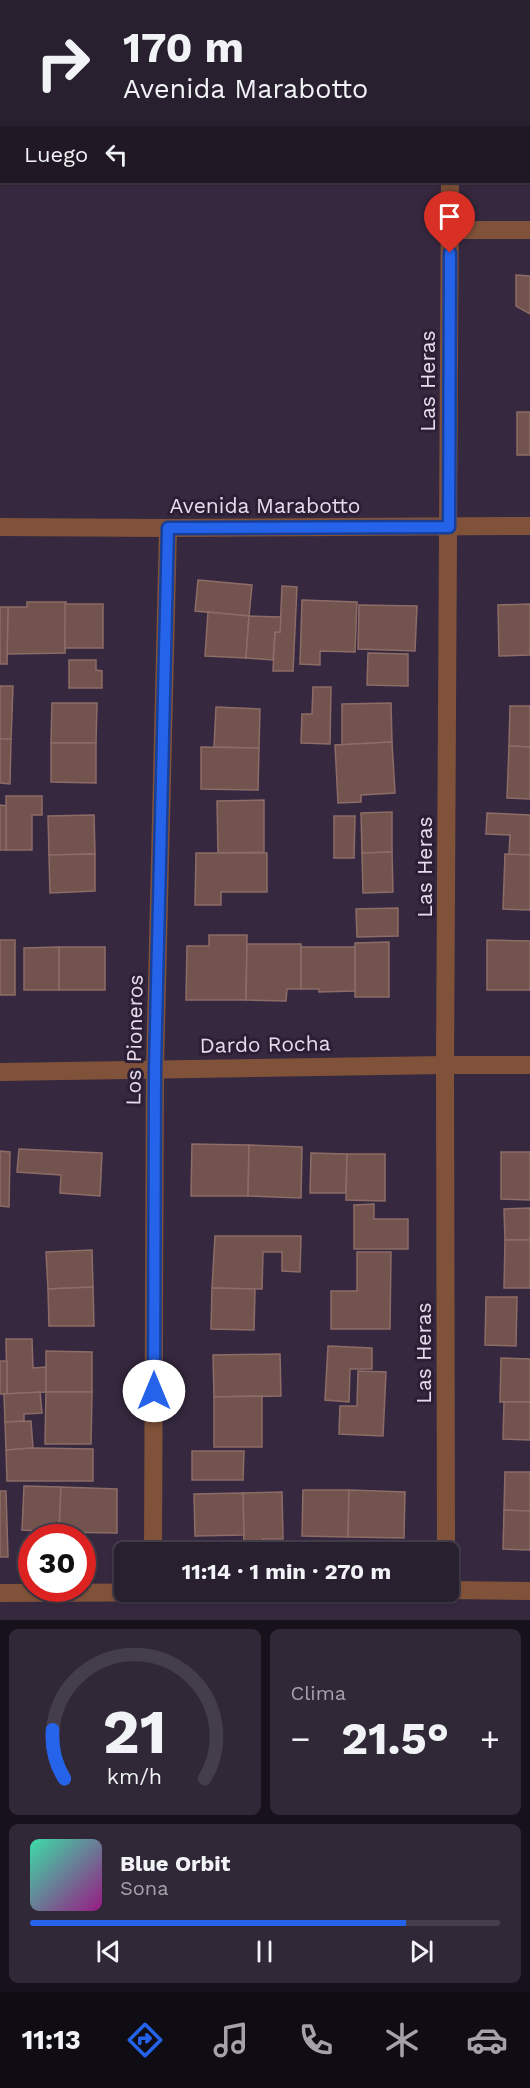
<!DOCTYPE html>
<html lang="es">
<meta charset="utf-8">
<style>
body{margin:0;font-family:"Work Sans",sans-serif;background:#302737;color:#f1f3f6;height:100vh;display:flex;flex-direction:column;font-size:22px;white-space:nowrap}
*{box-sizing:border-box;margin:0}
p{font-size:20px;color:#a5a2aa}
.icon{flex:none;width:33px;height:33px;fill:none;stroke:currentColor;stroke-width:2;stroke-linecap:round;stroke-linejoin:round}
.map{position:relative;height:1620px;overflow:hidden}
.side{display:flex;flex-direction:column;gap:9px;padding:9px;background:#16111a;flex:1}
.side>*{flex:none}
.banner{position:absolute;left:0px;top:0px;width:531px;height:183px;box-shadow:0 2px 4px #0004,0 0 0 2px #443d4b;background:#281f2f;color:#f1f3f6;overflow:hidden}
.speed{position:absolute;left:18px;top:1524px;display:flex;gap:12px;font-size:30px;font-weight:700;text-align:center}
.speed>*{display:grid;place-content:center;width:78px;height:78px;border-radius:50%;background:#281f2f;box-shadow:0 2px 4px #0004,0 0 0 2px #443d4b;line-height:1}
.speed .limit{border:9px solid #d22;background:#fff;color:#111}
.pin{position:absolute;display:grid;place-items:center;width:51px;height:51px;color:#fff;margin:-62px -26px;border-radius:50% 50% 50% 0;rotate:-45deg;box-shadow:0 0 6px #0007}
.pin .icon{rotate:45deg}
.me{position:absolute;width:66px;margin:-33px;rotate:0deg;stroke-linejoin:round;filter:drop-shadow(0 0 4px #0008)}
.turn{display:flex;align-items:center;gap:21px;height:126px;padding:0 24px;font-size:27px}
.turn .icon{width:78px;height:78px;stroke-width:2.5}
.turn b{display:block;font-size:42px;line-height:51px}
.then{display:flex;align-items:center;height:57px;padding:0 24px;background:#0003;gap:12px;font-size:22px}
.big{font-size:45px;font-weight:700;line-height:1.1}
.side .tile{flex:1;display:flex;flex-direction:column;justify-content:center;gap:9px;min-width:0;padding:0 21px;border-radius:9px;background:#302737}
.side .dial{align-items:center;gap:0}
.dial svg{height:156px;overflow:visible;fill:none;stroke:#443d4b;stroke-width:7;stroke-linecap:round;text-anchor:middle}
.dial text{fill:#f1f3f6;stroke:none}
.song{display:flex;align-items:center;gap:18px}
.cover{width:72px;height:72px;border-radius:9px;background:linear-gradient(135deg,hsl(160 70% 55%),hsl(310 70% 35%))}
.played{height:6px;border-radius:3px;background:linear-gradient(90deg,#2563eb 80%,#443d4b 80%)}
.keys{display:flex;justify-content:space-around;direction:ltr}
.heat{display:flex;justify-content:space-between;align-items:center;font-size:33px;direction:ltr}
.side .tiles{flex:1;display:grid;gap:9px;grid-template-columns:1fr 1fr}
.tile:last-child{grid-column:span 2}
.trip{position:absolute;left:114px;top:1542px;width:345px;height:60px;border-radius:9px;background:#281f2f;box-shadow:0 2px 4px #0004,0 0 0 2px #443d4b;font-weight:700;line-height:60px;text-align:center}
.menu{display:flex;height:96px;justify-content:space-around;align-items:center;background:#100c13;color:#a5a2aa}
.menu .icon{width:42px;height:42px}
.menu .current{color:#2563eb}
.menu b{font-size:27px;color:#f1f3f6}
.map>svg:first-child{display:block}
.building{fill:#73534e;stroke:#8d6c67;stroke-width:1.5}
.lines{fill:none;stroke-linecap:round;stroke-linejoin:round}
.street{stroke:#81523a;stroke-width:18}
.route-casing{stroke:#184099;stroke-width:15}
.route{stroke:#2563eb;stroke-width:10}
.labels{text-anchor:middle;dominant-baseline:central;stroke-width:6;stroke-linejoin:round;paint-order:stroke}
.street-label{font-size:21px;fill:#e5dceb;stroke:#2c1f35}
</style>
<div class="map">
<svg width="530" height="1620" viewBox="0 0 530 1620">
<rect width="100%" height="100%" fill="#36293f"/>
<g class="building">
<polygon points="516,275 530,276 530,314 516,306"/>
<rect x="517" y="412" width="13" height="43"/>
<polygon points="198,580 252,585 249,616 195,611"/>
<polygon points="282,586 297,587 293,671 273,671 275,632 280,632"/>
<polygon points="302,600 357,602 355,652 320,651 320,665 300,664"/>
<polygon points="27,602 66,602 65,653 7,654 8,607 27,607"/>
<rect x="65" y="604" width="38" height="44"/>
<polygon points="530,604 530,655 499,656 498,605"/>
<polygon points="359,605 417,606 415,651 358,649"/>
<polygon points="0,607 8,607 7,664 0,664"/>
<polygon points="208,612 249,616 246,658 205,656"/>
<polygon points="249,616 281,617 280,632 275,632 273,660 246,658"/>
<polygon points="368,653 408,654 408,686 367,685"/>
<polygon points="69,660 96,660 96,670 102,671 102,688 69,688"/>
<polygon points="0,686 13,686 11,739 0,739"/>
<polygon points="313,687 331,687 330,744 301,743 302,714 312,714"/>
<polygon points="52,703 97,703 96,743 51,743"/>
<polygon points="391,703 392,742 342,745 342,704"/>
<polygon points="510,706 530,706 530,747 509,746"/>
<polygon points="216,707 260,709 259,748 214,747"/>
<polygon points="0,739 11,739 10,784 0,783"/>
<polygon points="392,742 395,793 361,795 361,802 338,803 335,745"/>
<polygon points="51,743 96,743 96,783 51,782"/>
<polygon points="509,746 530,747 530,799 507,798"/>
<polygon points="201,747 259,748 258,790 201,789"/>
<polygon points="6,796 42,796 42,815 32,815 32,850 6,850"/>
<polygon points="264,800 264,852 218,853 217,801"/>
<polygon points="0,805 6,806 6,850 0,850"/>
<polygon points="392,812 392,852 362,853 361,813"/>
<polygon points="487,813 530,815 530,855 509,855 510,835 486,834"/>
<polygon points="94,815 95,854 49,855 48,816"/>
<polygon points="334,816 355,816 354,858 334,858"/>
<polygon points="392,852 393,892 363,893 362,853"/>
<polygon points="196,853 267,853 267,892 221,892 221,905 195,905"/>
<polygon points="95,854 95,891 50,893 49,855"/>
<polygon points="505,854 530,855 530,910 503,909"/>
<polygon points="398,908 398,936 357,937 356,909"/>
<polygon points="209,935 247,935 246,1000 186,1000 187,946 209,946"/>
<rect x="0" y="940" width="15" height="55"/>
<polygon points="487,940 530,941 530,990 487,990"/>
<polygon points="389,942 389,997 355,997 355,943"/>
<polygon points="247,944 301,944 301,989 287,989 286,1001 246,1000"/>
<rect x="59" y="947" width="46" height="43"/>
<polygon points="59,947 59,990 24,990 24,948"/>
<polygon points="301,947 355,947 355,991 319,992 319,989 301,989"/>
<polygon points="192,1144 249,1145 248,1196 191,1196"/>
<polygon points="249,1145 302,1147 301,1198 248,1196"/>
<polygon points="19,1149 102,1153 100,1196 60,1193 61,1175 17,1172"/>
<polygon points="0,1151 10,1152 9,1207 0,1206"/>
<polygon points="501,1152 530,1152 530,1200 501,1199"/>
<polygon points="311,1153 347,1154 346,1193 310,1193"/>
<polygon points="347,1154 385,1154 385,1201 346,1200"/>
<polygon points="374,1204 374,1219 408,1219 408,1249 354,1249 354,1205"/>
<polygon points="530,1208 530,1240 505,1240 504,1209"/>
<polygon points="215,1236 301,1236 300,1272 282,1271 282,1252 263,1252 262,1289 212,1288"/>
<polygon points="505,1240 530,1240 530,1288 504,1288"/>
<polygon points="92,1250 93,1287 48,1289 46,1252"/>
<polygon points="357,1252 391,1252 390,1329 331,1329 331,1291 357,1291"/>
<polygon points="93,1287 94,1326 49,1326 48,1289"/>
<polygon points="212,1288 255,1289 254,1330 211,1329"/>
<polygon points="486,1297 517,1297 516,1346 485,1345"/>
<polygon points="6,1339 32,1339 33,1368 46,1367 46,1392 7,1394"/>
<polygon points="328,1346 372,1348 372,1369 350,1369 349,1402 325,1400"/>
<polygon points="46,1351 92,1352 92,1392 46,1392"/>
<polygon points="280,1354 281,1396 214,1397 213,1355"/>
<polygon points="501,1358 530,1359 530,1402 500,1402"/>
<rect x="0" y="1361" width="7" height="33"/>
<polygon points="358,1371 386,1372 383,1436 339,1434 340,1406 357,1406"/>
<polygon points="40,1392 42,1413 24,1414 24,1421 5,1422 4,1394"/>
<polygon points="46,1392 92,1392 91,1444 45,1444"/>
<polygon points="262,1396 262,1447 214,1447 214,1397"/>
<polygon points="504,1402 530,1402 530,1440 503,1439"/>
<polygon points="31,1421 33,1448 6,1450 5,1422"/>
<polygon points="33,1448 93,1449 93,1481 7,1481 6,1450"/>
<polygon points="192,1451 244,1451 243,1480 192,1480"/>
<polygon points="505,1472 530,1472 530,1511 504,1510"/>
<polygon points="24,1486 61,1487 59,1532 22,1530"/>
<polygon points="61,1487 117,1489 117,1533 59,1532"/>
<polygon points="303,1490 349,1490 348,1537 302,1536"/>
<polygon points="349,1490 405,1492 404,1538 348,1537"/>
<polygon points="0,1491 6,1491 8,1557 0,1557"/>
<polygon points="282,1492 283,1539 263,1539 263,1552 244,1552 243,1493"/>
<polygon points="243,1493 244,1535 195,1536 194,1494"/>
<polygon points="504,1510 530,1511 530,1550 503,1549"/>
</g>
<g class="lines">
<g class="street">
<polyline points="452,2 452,0"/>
<polyline points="450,230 530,230"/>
<polyline points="0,527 168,528 530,526"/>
<polyline points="0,1072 445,1065 530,1065"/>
<polyline points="153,1552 155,1068 168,528"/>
<polyline points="446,1552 445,1065 450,182"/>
<polyline points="448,1590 530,1591"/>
<polyline points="0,1593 281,1592"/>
</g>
</g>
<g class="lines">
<g class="route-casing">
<polyline id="route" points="154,1391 155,1068 168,528 449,527 450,253"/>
</g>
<use href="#route" class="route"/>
</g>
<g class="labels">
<g class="street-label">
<text transform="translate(427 381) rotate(-90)">Las Heras</text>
<text x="265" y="505">Avenida Marabotto</text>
<text transform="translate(424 867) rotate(-90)">Las Heras</text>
<text transform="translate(134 1040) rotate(-89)">Los Pioneros</text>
<text transform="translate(265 1044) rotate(-1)">Dardo Rocha</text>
<text transform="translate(423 1353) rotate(-90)">Las Heras</text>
</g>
</g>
</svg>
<div class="speed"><div class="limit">30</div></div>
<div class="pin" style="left:450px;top:253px;background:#d93025"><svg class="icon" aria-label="arrive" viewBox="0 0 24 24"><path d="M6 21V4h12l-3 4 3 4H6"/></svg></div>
<svg class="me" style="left:154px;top:1391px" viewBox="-20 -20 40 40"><circle r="19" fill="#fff"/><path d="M0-13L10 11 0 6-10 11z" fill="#2563eb"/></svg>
<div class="trip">11:14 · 1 min · 270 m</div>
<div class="banner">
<div class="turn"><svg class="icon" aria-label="right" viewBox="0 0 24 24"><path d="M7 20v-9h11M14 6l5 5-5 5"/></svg><div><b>170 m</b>Avenida Marabotto</div></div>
<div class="then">Luego<svg class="icon" aria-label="left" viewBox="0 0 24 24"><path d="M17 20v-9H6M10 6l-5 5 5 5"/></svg></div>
</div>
</div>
<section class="side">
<div class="tiles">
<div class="tile dial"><svg viewBox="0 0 100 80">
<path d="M14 69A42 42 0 1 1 86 69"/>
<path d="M14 69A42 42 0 0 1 8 44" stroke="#2563eb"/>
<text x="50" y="56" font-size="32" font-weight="700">21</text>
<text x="50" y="72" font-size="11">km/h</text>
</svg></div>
<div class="tile"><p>Clima</p>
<div class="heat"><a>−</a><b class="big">21.5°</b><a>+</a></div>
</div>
<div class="tile">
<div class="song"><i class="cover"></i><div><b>Blue Orbit</b><p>Sona</p></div></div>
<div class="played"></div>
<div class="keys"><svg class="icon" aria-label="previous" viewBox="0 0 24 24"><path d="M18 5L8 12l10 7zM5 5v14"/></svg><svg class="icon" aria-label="pause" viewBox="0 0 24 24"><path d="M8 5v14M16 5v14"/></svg><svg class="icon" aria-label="next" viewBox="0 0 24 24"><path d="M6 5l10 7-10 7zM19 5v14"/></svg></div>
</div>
</div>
</section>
<nav class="menu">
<b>11:13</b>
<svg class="icon current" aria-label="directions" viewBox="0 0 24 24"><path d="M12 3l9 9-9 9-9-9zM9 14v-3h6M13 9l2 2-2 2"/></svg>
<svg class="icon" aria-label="music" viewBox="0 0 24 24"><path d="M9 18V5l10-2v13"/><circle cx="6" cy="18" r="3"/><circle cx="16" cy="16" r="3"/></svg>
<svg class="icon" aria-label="phone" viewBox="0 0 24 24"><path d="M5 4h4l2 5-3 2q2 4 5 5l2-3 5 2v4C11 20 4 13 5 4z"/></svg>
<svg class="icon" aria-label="climate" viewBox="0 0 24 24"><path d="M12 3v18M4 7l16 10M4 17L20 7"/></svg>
<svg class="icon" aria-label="car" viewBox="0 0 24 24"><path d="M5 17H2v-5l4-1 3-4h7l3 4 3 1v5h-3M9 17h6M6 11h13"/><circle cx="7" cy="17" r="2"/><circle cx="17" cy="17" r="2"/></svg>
</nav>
